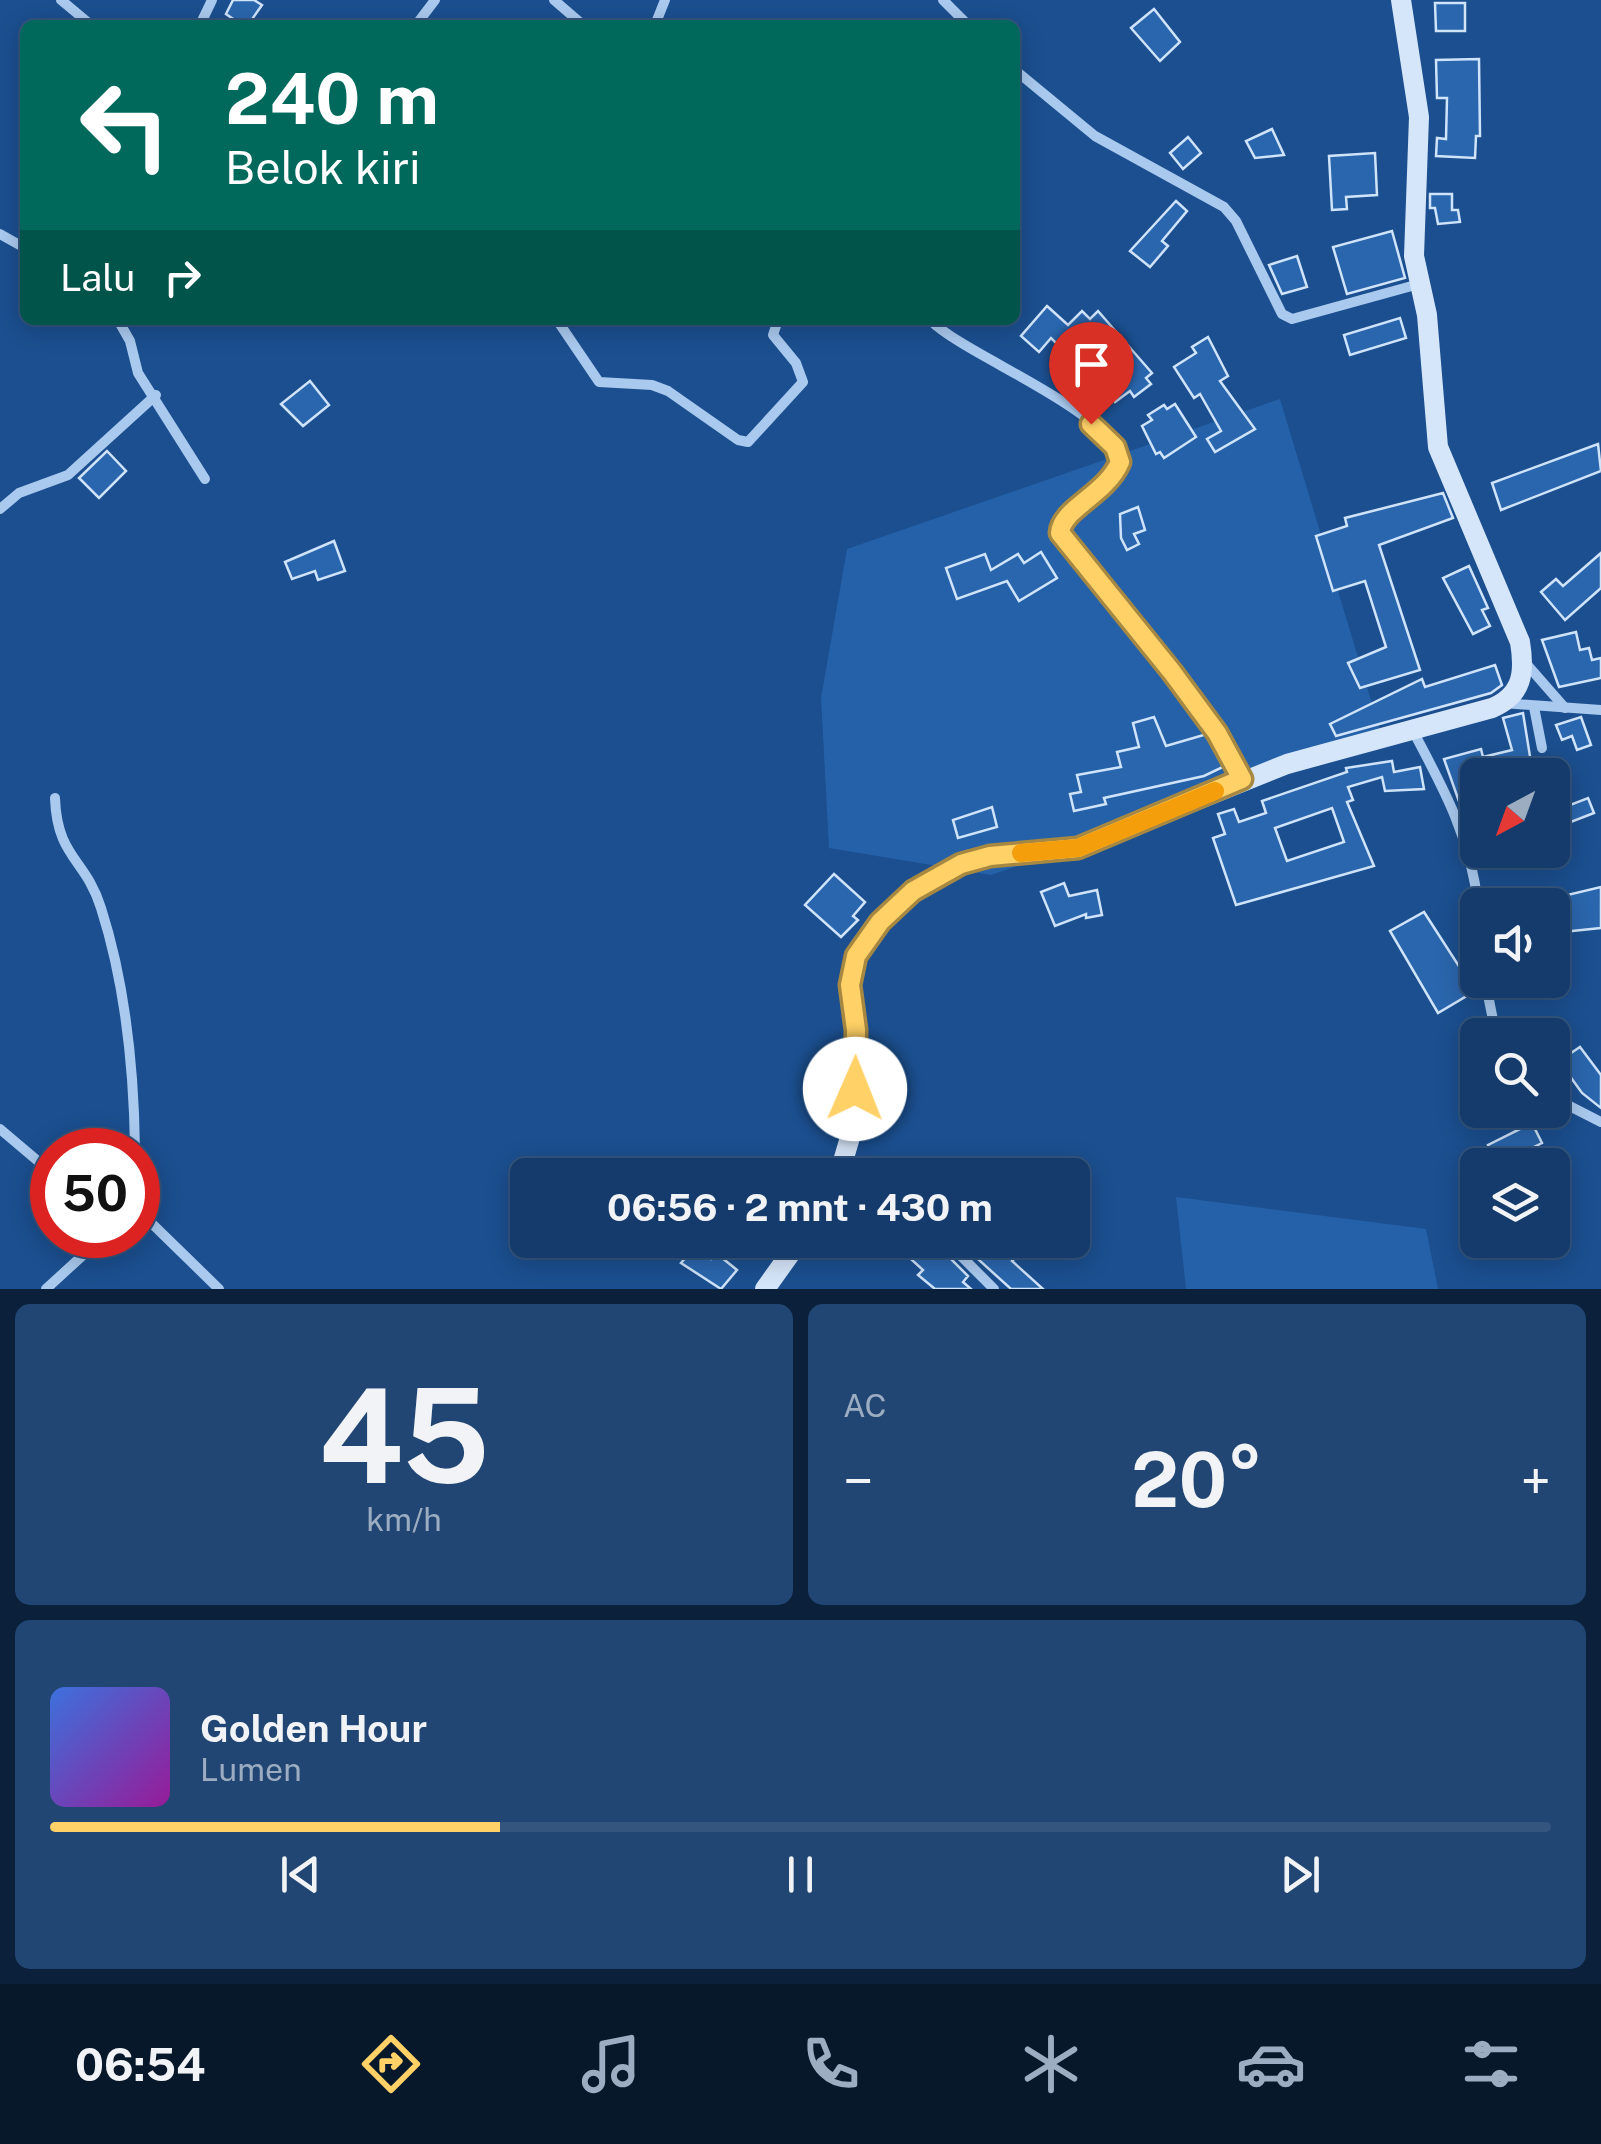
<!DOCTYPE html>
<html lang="id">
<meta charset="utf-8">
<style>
body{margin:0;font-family:"Public Sans",sans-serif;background:#214673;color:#f1f3f6;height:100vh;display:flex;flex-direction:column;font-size:38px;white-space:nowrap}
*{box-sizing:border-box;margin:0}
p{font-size:32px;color:#9dadc1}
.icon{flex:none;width:55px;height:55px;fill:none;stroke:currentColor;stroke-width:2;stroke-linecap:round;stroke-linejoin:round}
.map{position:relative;height:1289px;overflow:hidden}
.sheet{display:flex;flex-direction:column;gap:15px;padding:15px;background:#0b203b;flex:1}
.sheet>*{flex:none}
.banner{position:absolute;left:20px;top:20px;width:1000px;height:305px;border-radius:15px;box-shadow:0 5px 25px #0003,0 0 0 2px #33557e;background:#00695c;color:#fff;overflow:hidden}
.needle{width:65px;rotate:221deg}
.fabs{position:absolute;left:1460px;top:758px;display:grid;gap:20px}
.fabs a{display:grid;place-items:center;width:110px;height:110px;border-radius:15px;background:#143b6b;box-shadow:0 5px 25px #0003,0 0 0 2px #33557e;font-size:50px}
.speed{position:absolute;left:30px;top:1128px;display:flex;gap:20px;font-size:50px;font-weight:700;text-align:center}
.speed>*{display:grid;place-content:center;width:130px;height:130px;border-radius:50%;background:#143b6b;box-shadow:0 5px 25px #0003,0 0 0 2px #33557e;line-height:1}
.speed .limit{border:15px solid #d22;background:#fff;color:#111}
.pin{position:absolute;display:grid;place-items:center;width:85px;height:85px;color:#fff;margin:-102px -42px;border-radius:50% 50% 50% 0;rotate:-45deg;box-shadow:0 0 10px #0007}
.pin .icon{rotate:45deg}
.me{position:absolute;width:110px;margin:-55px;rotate:1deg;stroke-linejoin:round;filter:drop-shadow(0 0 8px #0008)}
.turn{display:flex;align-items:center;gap:35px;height:210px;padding:0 40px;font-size:45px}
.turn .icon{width:130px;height:130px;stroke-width:2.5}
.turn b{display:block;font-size:70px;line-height:85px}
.then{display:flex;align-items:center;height:95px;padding:0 40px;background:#0003;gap:20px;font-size:38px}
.big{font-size:75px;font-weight:700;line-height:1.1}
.sheet .card{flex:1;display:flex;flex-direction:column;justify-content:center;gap:15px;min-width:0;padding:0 35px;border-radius:15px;background:#214673}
.sheet .dial{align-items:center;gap:0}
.dial b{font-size:130px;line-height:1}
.song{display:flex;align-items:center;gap:30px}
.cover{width:120px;height:120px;border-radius:15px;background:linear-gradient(135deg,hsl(220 70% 55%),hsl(300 70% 35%))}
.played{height:10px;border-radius:5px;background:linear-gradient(90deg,#ffd166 30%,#33557e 30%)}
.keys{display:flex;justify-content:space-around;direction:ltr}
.heat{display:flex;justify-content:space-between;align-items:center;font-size:55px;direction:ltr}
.sheet .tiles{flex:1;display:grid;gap:15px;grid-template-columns:1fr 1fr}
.card:last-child{grid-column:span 2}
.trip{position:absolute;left:510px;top:1158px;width:580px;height:100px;border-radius:15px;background:#143b6b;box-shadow:0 5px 25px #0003,0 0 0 2px #33557e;font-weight:700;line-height:100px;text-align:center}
.tabs{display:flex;height:160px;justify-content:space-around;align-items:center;background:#08182b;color:#9dadc1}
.tabs .icon{width:70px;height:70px}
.tabs .active{color:#ffd166}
.tabs b{font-size:45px;color:#f1f3f6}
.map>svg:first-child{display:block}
.green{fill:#2461a8}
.building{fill:#2a66ad;stroke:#cfe3fa;stroke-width:2.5;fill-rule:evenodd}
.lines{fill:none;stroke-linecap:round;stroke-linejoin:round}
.street{stroke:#a9c9ee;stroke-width:10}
.secondary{stroke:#d6e6fa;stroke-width:20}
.route-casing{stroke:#a68842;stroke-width:25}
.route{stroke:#ffd166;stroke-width:18}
.slow{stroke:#f59e0b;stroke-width:18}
</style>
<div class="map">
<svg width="1601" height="1289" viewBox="0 0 1601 1289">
<rect width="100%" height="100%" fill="#1b4f8f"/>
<g class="green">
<polygon points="1280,399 1383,740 991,875 829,848 821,698 847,549"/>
<polygon points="1176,1197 1426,1229 1438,1289 1186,1289"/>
</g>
<g class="building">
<polygon points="233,0 254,0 262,5 248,25 242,25 226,14"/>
<polygon points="1435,3 1465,3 1465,31 1436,31"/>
<polygon points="1154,9 1180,42 1160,61 1131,28"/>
<polygon points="1479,59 1480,136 1476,136 1475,158 1436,156 1437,138 1446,139 1447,98 1437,98 1436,60"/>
<polygon points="1272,129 1284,155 1255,158 1246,141"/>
<polygon points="1188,137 1201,153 1183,169 1170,153"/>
<polygon points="1375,153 1377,195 1346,197 1347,209 1332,210 1329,156"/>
<polygon points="1430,194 1452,194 1452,210 1458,210 1460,222 1438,224 1435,208 1430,208"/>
<polygon points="1176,201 1187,211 1162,241 1168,246 1150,267 1130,251"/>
<polygon points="1392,231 1405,278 1347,294 1333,247"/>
<polygon points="1297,256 1307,287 1282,294 1269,265"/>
<polygon points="1047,306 1068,325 1082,311 1090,319 1098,311 1152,373 1146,378 1151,384 1134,397 1130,391 1115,402 1083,362 1080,366 1051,338 1039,352 1021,336"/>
<polygon points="1400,318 1406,338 1350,355 1344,335"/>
<polygon points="1208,337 1228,376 1220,381 1255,429 1215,452 1207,439 1221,431 1200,394 1194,398 1174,367 1196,353 1192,347"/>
<polygon points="310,381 329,405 303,426 281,404"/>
<polygon points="1175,404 1196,437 1164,458 1160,452 1156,454 1142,426 1152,420 1148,415 1164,405 1167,409"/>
<polygon points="1598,444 1601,471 1501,510 1492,483"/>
<polygon points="107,451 126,471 99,498 79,478"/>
<polygon points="1443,493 1453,518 1379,545 1420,670 1360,688 1348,663 1386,647 1365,581 1333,591 1316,536 1347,526 1345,518"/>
<polygon points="1138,507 1145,530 1134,534 1139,544 1127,550 1121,538 1120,514"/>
<polygon points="334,541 345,571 318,580 315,571 292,579 285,562"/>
<polygon points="1041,552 1057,578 1019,601 1007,581 957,599 946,568 985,554 991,570 1018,554 1024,563"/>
<polygon points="1601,553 1601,588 1565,620 1541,592 1556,579 1563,586"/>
<polygon points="1469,566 1488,608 1482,610 1490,626 1473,634 1443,578"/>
<polygon points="1576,632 1580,650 1589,648 1592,660 1601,658 1601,678 1559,687 1542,640"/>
<polygon points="1495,665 1502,685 1491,693 1336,736 1330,724 1422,679 1425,687"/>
<polygon points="1523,713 1533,775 1478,775 1478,803 1461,807 1444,759 1481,749 1483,757 1512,750 1503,718"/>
<polygon points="1154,717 1166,746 1207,734 1225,766 1204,776 1104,798 1106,804 1074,811 1070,794 1081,792 1077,775 1121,767 1117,752 1139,747 1133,723"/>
<polygon points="1581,717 1591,745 1577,750 1572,736 1562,740 1556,725"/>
<path d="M 1392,761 L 1394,772 L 1420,767 L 1424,789 L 1385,791 L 1382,777 L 1348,787 L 1353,800 L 1347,802 L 1374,866 L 1236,905 L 1213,838 L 1225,834 L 1218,814 L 1234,809 L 1239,822 L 1266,813 L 1262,801 L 1347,772 L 1346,768 ZM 1332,808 L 1344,842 L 1287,861 L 1275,828 Z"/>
<polygon points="1588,798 1594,813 1558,827 1552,812"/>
<polygon points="992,807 997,827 958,838 953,820"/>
<polygon points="834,874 865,902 853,916 858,920 841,937 805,905"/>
<polygon points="1064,883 1069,896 1097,890 1102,915 1086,918 1086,914 1055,926 1041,892"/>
<polygon points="1601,887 1601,928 1552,933 1552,905 1540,905 1537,893 1553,889 1555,898"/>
<polygon points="1424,912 1475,991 1438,1013 1390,931"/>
<polygon points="1580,1047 1601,1075 1601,1108 1582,1093 1559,1061"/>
<polygon points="1532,1123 1542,1143 1498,1165 1488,1145"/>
<polygon points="888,1240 921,1240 936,1254 941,1249 968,1276 963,1282 971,1289 935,1289 918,1275 923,1270 899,1248 893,1256 882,1247"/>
<polygon points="957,1240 1010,1240 1022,1251 1012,1261 1043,1289 1011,1289"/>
<polygon points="696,1246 711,1259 716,1253 737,1270 721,1289 681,1263"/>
</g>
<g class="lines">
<g class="street">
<polyline points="61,0 91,25"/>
<polyline points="554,0 583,25"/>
<polyline points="943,0 968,25"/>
<polyline points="200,25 212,0"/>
<polyline points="416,25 435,0"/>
<polyline points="655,25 665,0"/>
<polyline points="1015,70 1095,136 1224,207 1236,221 1282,314 1292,319 1419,284"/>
<polyline points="0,234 25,248"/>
<polyline points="118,320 130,341 138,373 205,479"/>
<polyline points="557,320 599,382 652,385 668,391 738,440 748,442 803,382 796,363 773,335 778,320"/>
<path d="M 930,320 C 968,358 1114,410 1120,463 C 1107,493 1079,500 1060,525 L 1060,533 L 1173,672 L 1217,733 L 1242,779"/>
<polyline points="0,509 19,493 68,475 156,395"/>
<polyline points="1523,660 1565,708"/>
<polyline points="1503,703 1601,710"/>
<polyline points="1534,707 1542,748"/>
<path d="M 1413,731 C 1444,789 1471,839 1478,905"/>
<path d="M 55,798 C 57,858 86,859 101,908 C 126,986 134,1069 135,1150"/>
<polyline points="1485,980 1496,1035"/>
<polyline points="1552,1097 1601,1122"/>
<polyline points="0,1129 52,1173"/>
<polyline points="138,1210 219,1289"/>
<polyline points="945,1240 994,1289"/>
<polyline points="46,1289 105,1235"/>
</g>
<g class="secondary">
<path d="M 839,1175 L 853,1127 L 856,1030 L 851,985 L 856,956 L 881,922 L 913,891 L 961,864 L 991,856 L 1078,848 L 1287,764 L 1492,708 C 1523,695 1525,672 1520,642 L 1438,447 L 1427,315 L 1414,256 L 1419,117 L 1401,0"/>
<polyline points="765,1289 800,1240"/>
</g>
</g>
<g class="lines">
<g class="route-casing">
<path id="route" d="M 855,1089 L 856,1030 L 850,985 L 856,956 L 880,922 L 913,891 L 961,864 L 990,856 L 1078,848 L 1242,779 L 1217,733 L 1172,672 L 1060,533 C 1061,509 1106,495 1120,462 L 1115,447 L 1091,424"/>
</g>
<use href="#route" class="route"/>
<polyline class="slow" points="1021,853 1078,848 1215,791"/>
</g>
</svg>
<div class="fabs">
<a><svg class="needle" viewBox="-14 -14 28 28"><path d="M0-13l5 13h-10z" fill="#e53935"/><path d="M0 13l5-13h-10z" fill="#9dadc1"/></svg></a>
<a><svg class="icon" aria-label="sound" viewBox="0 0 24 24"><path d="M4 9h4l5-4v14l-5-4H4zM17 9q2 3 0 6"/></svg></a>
<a><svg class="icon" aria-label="search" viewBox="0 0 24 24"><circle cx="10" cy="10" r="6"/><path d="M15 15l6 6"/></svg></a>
<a><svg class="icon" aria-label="layers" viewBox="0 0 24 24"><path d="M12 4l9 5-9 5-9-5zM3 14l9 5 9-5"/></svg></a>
</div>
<div class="speed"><div class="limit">50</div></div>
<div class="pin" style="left:1091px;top:424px;background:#d93025"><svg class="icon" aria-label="arrive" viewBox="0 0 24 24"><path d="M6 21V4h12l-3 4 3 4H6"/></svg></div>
<svg class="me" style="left:855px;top:1089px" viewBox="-20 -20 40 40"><circle r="19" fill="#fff"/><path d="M0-13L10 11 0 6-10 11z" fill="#ffd166"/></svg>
<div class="trip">06:56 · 2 mnt · 430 m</div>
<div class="banner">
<div class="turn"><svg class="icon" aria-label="left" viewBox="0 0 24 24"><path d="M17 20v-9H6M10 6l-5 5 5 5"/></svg><div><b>240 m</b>Belok kiri</div></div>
<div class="then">Lalu<svg class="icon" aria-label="right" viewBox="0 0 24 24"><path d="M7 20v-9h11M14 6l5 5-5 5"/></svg></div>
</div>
</div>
<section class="sheet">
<div class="tiles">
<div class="card dial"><b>45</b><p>km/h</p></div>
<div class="card"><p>AC</p>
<div class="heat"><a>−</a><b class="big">20°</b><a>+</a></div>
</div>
<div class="card">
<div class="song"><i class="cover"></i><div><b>Golden Hour</b><p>Lumen</p></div></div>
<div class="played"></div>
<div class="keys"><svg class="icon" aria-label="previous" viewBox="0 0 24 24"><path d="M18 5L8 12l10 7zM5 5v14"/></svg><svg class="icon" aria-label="pause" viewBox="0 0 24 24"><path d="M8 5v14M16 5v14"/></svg><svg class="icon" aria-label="next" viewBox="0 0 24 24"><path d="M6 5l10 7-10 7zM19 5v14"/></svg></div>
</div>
</div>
</section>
<nav class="tabs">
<b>06:54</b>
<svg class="icon active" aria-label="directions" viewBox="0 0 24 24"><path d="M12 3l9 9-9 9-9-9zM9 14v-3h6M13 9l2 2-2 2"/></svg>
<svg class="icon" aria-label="music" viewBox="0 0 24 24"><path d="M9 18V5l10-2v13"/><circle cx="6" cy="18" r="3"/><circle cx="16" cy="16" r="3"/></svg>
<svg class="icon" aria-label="phone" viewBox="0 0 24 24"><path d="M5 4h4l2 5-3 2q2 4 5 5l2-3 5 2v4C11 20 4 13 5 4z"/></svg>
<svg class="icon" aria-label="climate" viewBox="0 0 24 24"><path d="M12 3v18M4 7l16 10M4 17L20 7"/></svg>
<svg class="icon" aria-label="car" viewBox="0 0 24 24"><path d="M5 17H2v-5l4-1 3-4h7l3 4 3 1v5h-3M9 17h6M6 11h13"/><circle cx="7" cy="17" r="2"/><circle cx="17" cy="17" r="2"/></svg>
<svg class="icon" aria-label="filters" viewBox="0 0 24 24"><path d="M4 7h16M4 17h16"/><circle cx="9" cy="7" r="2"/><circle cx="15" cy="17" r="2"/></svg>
</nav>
